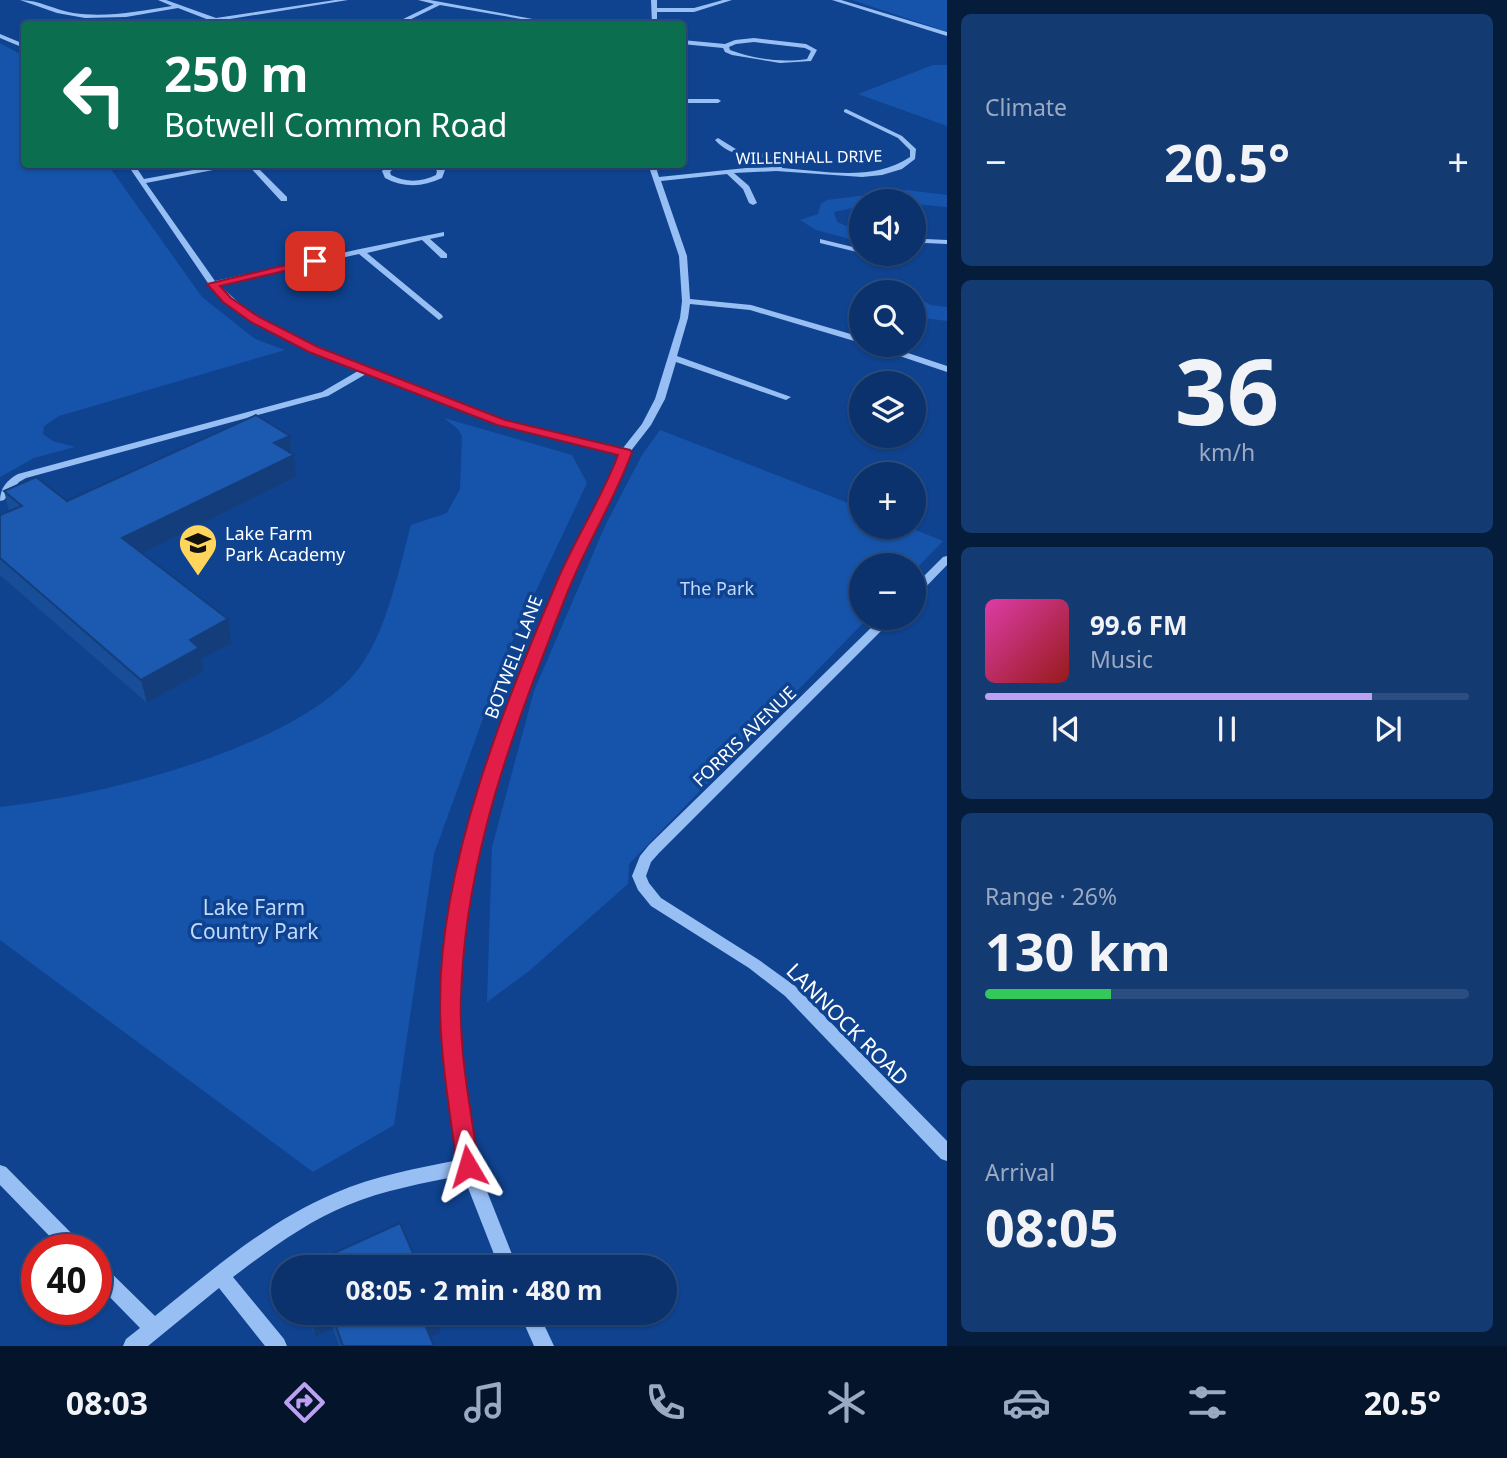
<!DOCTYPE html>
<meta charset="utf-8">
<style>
body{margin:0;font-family:"Noto Sans",sans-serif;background:#143a72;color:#f1f3f6;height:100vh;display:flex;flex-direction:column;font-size:26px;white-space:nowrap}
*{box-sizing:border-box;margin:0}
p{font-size:23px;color:#9aaac2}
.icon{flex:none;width:38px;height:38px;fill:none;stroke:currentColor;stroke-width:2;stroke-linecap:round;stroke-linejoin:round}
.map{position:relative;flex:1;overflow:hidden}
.details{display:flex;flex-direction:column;gap:14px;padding:14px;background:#061c3b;width:560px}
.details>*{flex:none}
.top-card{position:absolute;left:21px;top:21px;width:665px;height:147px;border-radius:7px;box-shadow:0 2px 5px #0004,0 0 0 2px #2b4d7f;background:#0b6e4f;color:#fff;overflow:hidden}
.buttons{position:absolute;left:849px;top:189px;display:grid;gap:14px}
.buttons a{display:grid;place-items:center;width:77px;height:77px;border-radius:50%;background:#0b326c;box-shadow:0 2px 5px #0004,0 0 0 2px #2b4d7f;font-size:35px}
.speed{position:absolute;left:21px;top:1234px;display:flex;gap:14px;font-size:35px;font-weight:700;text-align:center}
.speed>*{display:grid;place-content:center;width:91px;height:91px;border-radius:50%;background:#0b326c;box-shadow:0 2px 5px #0004,0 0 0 2px #2b4d7f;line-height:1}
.speed .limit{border:10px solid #d22;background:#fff;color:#111}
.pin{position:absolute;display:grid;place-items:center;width:60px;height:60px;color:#fff;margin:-30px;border-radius:14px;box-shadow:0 4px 10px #0006}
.me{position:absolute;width:77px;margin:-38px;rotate:353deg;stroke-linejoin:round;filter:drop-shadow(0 0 5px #0008)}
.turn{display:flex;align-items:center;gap:24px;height:147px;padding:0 28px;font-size:32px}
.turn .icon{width:91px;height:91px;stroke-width:2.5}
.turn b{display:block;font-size:49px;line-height:60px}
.big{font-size:52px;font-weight:700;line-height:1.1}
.details .tile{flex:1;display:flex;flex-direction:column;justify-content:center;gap:10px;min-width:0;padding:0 24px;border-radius:10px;background:#143a72}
.details .dial{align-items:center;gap:0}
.dial b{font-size:91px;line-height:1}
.song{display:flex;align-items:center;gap:21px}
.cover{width:84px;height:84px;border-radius:10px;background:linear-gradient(135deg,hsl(320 70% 55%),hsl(0 70% 35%))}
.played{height:7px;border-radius:4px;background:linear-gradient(90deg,#bca0f2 80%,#2b4d7f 80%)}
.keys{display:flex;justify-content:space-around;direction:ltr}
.heat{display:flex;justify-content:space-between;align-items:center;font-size:38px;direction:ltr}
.charge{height:10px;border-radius:5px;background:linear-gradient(90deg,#34c759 26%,#2b4d7f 0)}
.trip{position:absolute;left:271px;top:1255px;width:406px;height:70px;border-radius:35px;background:#0b326c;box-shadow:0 2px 5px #0004,0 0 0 2px #2b4d7f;font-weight:700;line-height:70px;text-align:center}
.tab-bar{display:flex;height:112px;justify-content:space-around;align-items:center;background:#04142b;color:#9aaac2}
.tab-bar .icon{width:49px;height:49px}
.tab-bar .active{color:#bca0f2}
.tab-bar b{font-size:32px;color:#f1f3f6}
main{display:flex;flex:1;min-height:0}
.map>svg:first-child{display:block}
.green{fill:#1654ab}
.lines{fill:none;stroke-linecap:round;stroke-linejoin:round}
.minor{fill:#98bff4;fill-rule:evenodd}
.wall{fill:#184d97}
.shaded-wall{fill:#143e7b}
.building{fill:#1c59b0;stroke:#143e7b;stroke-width:2}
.route{fill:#e11d48;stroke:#92132f;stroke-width:2}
.labels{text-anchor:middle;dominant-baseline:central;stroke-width:7;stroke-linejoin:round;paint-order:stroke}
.far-street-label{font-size:16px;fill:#fff;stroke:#0f4390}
.poi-label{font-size:18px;fill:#fff;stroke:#0f4390;text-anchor:start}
.park-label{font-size:18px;fill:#c0dafe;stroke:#0f4390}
.street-label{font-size:18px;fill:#fff;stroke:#0f4390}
.near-park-label{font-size:21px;fill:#c0dafe;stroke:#0f4390}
.near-street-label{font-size:21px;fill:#fff;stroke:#0f4390}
</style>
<main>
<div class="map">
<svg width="947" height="1346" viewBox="0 0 947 1346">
<rect width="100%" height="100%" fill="#0f4390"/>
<g class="green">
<polygon points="852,0 947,0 947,31 942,30"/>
<polygon points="0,43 24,56 24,164 108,165 202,297 255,339 285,350 59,416 44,426 43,434 53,441 75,447 34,458 0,477"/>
<polygon points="933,65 947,65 947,126 858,94"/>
<polygon points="906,190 947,195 947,207 914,204 914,201 861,201 861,206 834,212 837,222 861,232 861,242 816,230 800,220 818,214 821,204 827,200"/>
<polygon points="914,295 930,305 947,307 947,321 924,318 914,313"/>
<path d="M 444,418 L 572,455 L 587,483 L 507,652 L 434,854 L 394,1125 L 313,1172 L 0,940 L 0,807 C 99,796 275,753 347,682 C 385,645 397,575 411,525 L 447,513 L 460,489 L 462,436 L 458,429 Z"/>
<polygon points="660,430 861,508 861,527 908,527 943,541 914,571 914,565 861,565 861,618 868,618 629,864 628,884 529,971 487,1002 492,847 534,691 605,526 642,455"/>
</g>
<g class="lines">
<g class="minor">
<path d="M 20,0 C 39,0 55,10 73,13 C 107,18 139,11 172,6 L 158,0 L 166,0 L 216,18 L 335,0 L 348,0 L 199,24 L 188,24 L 209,20 L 178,8 L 126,17 L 85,18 L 57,13 Z"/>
<polygon points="418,0 430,0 560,24 550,24 440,5 401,24 397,24 397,22 434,4"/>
<polygon points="651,0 657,0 657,8 694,8 723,0 732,0 694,12 657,12 657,24 652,24"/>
<polygon points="832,0 841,0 947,32 947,36"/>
<polygon points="0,34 24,44 24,48 0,38"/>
<path d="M 754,38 L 806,44 L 817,50 L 811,61 L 780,63 L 732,55 L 725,52 L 723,48 L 682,44 L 682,40 L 725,44 L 735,40 ZM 754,42 L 805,48 L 811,51 L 807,59 C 782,63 753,59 730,50 L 729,47 L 736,44 Z"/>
<polygon points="682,99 718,99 721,101 718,103 682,103"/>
<path d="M 846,109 L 902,136 L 916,149 L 915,159 L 902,169 L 882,175 L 862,177 L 776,171 L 734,173 L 749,186 L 757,203 L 753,205 L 749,203 L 743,189 L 727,174 L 661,181 L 687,256 L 690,299 L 751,305 L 861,337 L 861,343 L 750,310 L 690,304 L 688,318 L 677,356 L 791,397 L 786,400 L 783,399 L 676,362 L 665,399 L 651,425 L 630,452 L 619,482 L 572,577 L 521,706 L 492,797 L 462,923 L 458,1001 L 460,1034 L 477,1166 L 517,1267 L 499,1267 L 463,1175 C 424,1183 384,1190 348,1205 C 306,1222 269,1250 233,1277 L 284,1339 L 287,1346 L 265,1346 L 219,1288 L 148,1346 L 123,1346 L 126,1339 L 140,1328 L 96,1283 L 96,1261 L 102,1264 L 155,1316 C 211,1271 268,1221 335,1193 C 374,1176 417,1168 459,1160 L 444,1034 L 442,1001 L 448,923 L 478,797 L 509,706 L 560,577 L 609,482 L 619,454 L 497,424 L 366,374 L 328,396 L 26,478 L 19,482 L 4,500 L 0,501 C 0,488 7,480 18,474 L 322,392 L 358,371 C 304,348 252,329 210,286 L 127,164 L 134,164 L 144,179 L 226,164 L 244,164 L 146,183 L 215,281 L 360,249 L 444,232 L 444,236 L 430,239 L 447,254 L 447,258 L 441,258 L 422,240 L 367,253 L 442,315 L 443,317 L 439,320 L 359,254 L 219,285 L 247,310 L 282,331 L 412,386 L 519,425 L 623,448 L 642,424 L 655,399 L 680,318 L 682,301 L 679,256 L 648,164 L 655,164 L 659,177 L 746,168 L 775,167 L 774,158 C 753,158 731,157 716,141 L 715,140 L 718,138 L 739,151 L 779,155 L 782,168 C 824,171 873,182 910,157 L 910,150 L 898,138 L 844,112 L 844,110 Z"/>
<polygon points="247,164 254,164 287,197 287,201 281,201"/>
<path d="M 390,164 L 398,164 L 390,172 L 391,175 C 406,183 421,182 436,175 L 437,171 L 430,164 L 438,164 L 445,170 L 442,178 C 423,187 404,188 385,178 L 382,171 Z"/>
<polygon points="820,239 861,249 861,253 820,243"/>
<polygon points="925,239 947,240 947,244 926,243 914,247 914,243"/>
<polygon points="872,345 884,345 947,366 947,372 873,347"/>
<polygon points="947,556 947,565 918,595 914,595 914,586 943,557"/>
<polygon points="881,618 894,618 659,853 651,862 646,876 649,883 661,898 759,960 795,986 947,1141 947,1161 941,1159 785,996 749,968 651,906 638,890 632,876 640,856 649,845"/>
<polygon points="0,1165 6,1167 82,1244 85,1250 63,1250 0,1185"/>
<polygon points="519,1312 538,1312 554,1346 534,1346"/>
</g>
</g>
<g class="wall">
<polygon points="290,436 296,477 142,553 228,619 232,643 201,659 204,671 147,703 0,575 0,515 9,511 4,491 67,501"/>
<polygon points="306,1312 439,1313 440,1333 430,1337 434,1346 339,1346 333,1329 315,1337"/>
</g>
<g class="shaded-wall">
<polygon points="290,436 292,456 294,455 296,477 127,561 122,538 274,443"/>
<polygon points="228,619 232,643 201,659 204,671 147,703 141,680 190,640"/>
<polygon points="321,1312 330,1312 333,1329 315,1337 311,1317"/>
<polygon points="439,1313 440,1333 424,1340 423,1320"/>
</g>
<g class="building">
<polygon points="256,415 290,436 274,443 294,455 122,538 228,619 190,640 199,648 141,680 0,558 0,515 22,506 4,491 36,477 67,501"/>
<polygon points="400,1223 419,1267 332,1267 336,1265 332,1254"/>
<polygon points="309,1312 321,1312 311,1317"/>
<polygon points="331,1312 439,1312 423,1320 434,1346 343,1346"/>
</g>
<path class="route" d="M 315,258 L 319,259 L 319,263 L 220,286 L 231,298 L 259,317 L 318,347 L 505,420 L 630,450 L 632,452 C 616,496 592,535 574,577 C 562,604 552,633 541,661 C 499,769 464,881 461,998 C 459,1054 471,1111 479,1166 L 476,1174 L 468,1177 L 460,1174 L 457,1166 C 450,1112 440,1057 440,1002 C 440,863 504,706 558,579 C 576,537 602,498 618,455 L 497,425 L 309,352 L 251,322 L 223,302 L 207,284 Z"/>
<defs>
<g id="school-pin" transform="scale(2.0125)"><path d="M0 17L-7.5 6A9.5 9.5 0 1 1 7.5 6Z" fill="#ffd55b" stroke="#0f4390"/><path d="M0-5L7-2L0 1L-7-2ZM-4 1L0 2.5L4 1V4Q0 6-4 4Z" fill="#111"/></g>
</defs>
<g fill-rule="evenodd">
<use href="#school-pin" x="198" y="543"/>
</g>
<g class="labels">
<g class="far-street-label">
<text transform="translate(809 157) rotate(-1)">WILLENHALL DRIVE</text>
</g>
<g class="poi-label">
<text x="225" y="533">Lake Farm<tspan x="225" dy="21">Park Academy</tspan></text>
</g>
<g class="park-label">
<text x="717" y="588">The Park</text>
</g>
<g class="street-label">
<text transform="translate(513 657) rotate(-69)">BOTWELL LANE</text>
<text transform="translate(744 736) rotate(-44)">FORRIS AVENUE</text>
</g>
<g class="near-park-label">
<text x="254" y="907">Lake Farm<tspan x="254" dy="24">Country Park</tspan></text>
</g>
<g class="near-street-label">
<text transform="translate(848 1024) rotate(45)">LANNOCK ROAD</text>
</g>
</g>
</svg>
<div class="buttons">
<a><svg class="icon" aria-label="sound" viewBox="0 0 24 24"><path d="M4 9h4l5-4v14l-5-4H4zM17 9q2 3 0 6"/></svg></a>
<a><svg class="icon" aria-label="search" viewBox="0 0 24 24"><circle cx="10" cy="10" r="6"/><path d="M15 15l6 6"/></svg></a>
<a><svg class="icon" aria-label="layers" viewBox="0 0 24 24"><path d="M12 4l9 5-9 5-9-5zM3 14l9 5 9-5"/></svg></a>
<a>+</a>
<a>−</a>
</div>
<div class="speed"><div class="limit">40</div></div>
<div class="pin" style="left:315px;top:261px;background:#d93025"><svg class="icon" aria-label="arrive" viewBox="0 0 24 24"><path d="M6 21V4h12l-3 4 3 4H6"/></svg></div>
<svg class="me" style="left:468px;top:1166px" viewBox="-20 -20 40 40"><path d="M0-17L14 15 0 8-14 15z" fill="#e11d48" stroke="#fff" stroke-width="4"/></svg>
<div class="trip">08:05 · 2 min · 480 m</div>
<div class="top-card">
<div class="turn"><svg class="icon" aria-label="left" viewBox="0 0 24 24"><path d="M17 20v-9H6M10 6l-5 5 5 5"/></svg><div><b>250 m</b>Botwell Common Road</div></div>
</div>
</div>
<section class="details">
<div class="tile"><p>Climate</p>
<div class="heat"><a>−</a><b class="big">20.5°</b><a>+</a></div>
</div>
<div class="tile dial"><b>36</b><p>km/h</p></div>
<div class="tile">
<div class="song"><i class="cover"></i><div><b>99.6 FM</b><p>Music</p></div></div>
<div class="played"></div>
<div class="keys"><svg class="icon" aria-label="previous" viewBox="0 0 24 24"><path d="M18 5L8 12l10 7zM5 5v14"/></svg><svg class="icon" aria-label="pause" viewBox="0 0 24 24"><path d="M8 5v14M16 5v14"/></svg><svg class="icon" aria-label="next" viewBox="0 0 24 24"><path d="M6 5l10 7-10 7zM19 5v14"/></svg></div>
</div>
<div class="tile"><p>Range · 26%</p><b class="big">130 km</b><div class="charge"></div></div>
<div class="tile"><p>Arrival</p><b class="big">08:05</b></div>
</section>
</main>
<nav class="tab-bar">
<b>08:03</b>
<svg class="icon active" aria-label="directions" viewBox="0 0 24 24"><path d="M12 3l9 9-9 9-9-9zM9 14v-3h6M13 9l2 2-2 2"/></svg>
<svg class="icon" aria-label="music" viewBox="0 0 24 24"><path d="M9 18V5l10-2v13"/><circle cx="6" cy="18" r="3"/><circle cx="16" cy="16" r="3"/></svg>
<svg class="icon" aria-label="phone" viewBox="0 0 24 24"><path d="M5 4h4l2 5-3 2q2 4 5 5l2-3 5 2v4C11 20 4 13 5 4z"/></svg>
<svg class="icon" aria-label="climate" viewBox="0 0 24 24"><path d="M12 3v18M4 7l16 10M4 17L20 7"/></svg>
<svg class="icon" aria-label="car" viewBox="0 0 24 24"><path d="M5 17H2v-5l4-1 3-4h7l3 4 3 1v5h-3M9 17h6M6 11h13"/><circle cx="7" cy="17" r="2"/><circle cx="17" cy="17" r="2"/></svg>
<svg class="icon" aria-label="filters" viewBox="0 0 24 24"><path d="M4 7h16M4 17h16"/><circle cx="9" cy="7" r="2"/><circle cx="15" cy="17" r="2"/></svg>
<b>20.5°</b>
</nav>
